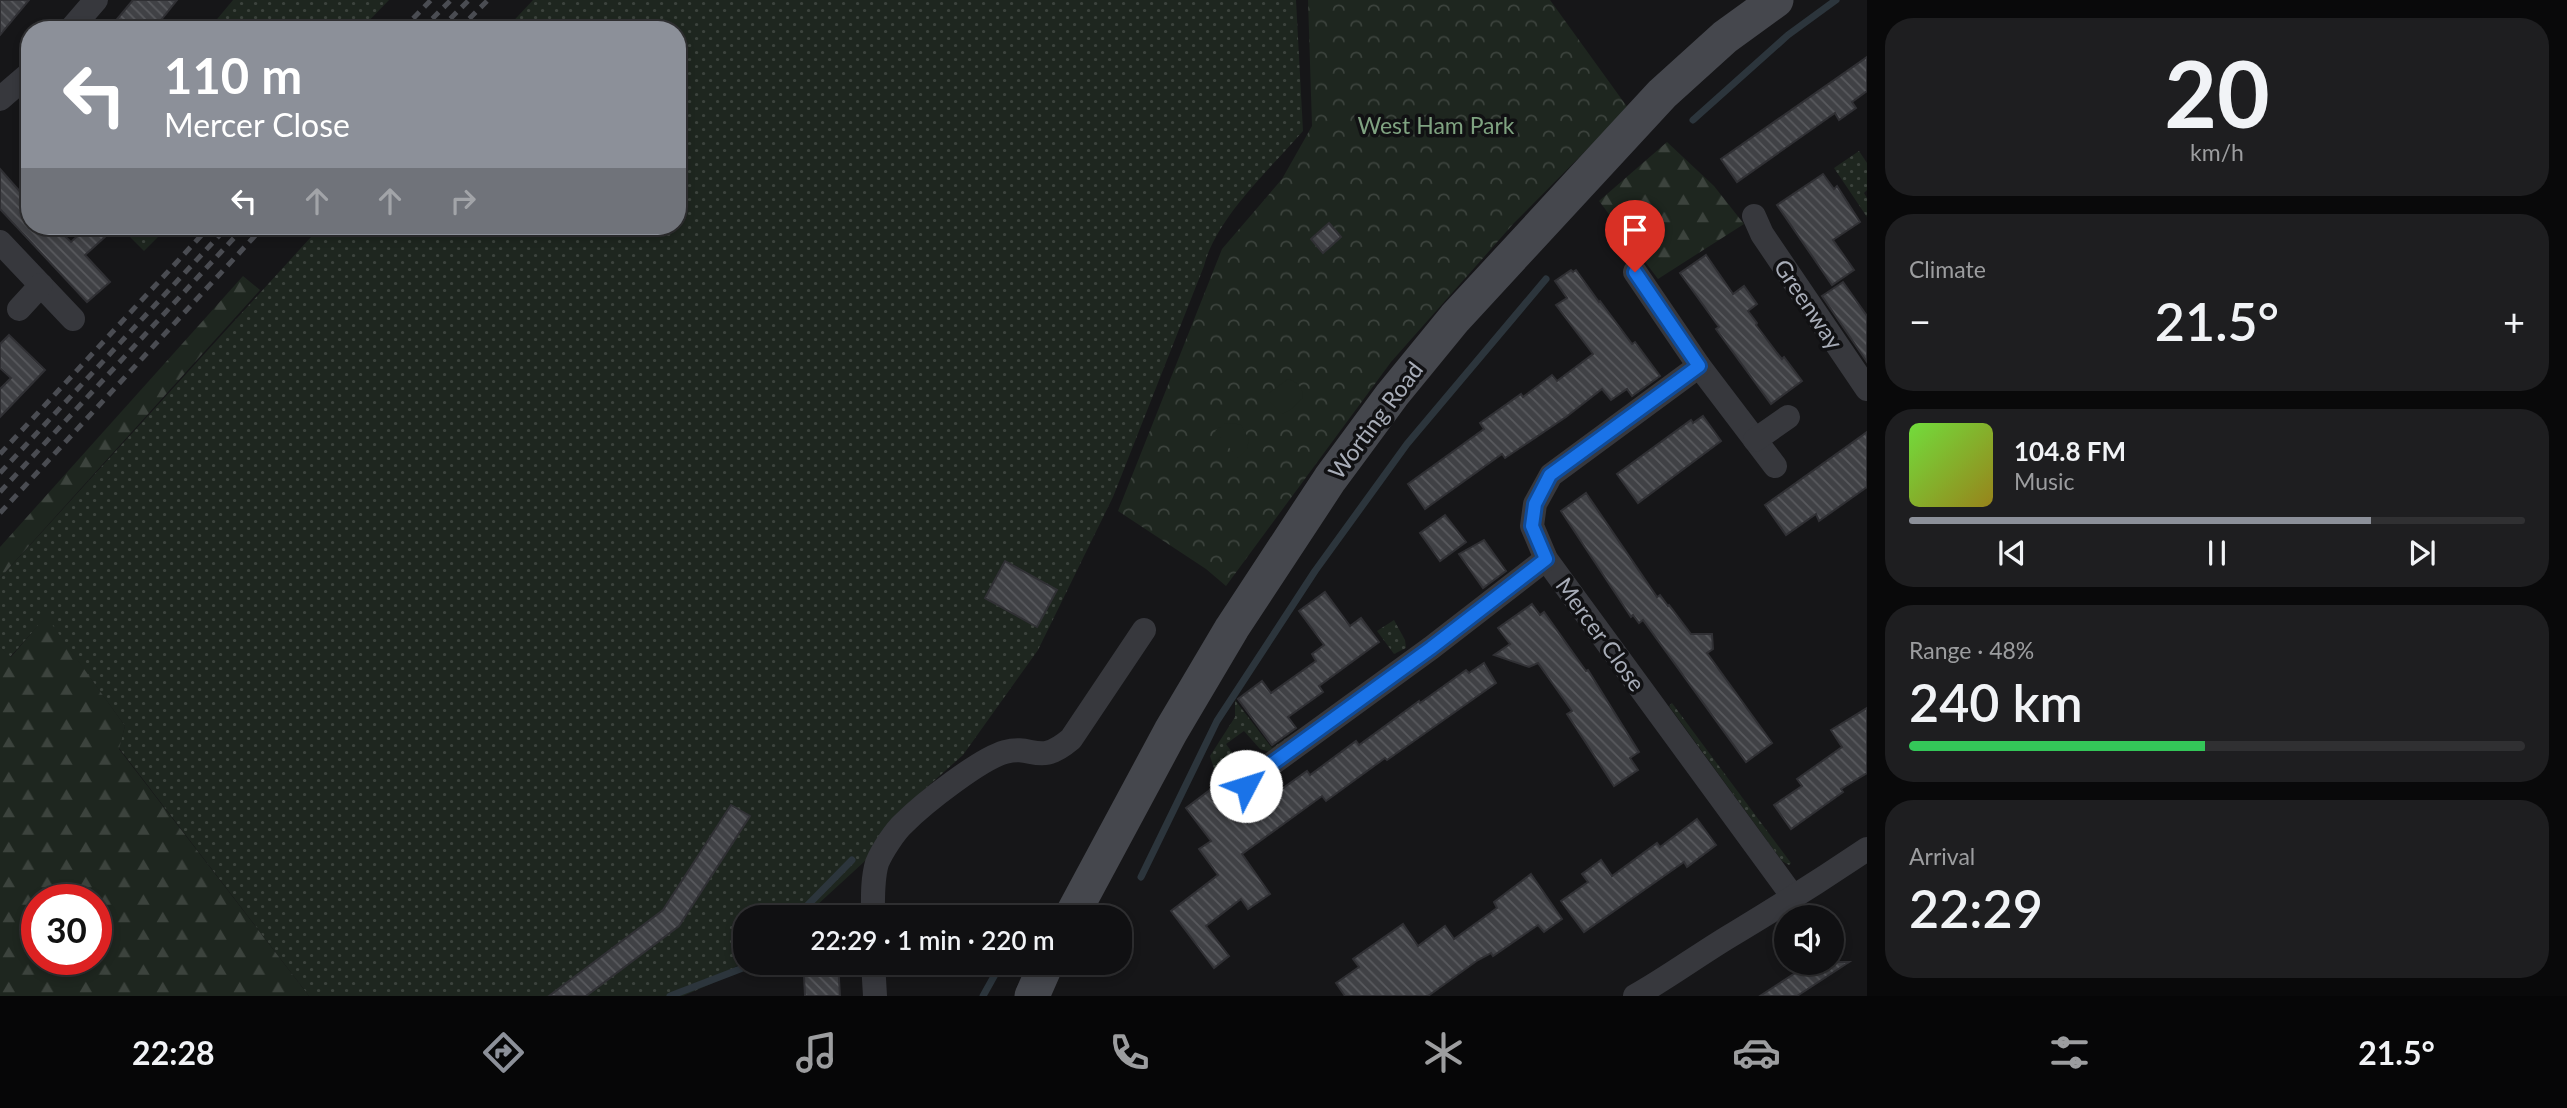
<!DOCTYPE html>
<meta charset="utf-8">
<style>
body{margin:0;font-family:Lato,sans-serif;background:#1e1e20;color:#f1f3f6;height:100vh;display:flex;flex-direction:column;font-size:26px;white-space:nowrap}
*{box-sizing:border-box;margin:0}
p{font-size:23px;color:#9c9d9f}
.icon{flex:none;width:38px;height:38px;fill:none;stroke:currentColor;stroke-width:2;stroke-linecap:round;stroke-linejoin:round}
.map{position:relative;flex:1;overflow:hidden}
.details{display:flex;flex-direction:column;gap:18px;padding:18px;background:#09090a;width:700px}
.details>*{flex:none}
.banner{position:absolute;left:21px;top:21px;width:665px;height:214px;border-radius:28px;box-shadow:0 4px 10px #0003,0 0 0 2px #303032;background:#8c9099;color:#fff;overflow:hidden}
.controls{position:absolute;left:1774px;top:905px;display:grid;gap:14px}
.controls a{display:grid;place-items:center;width:70px;height:70px;border-radius:50%;background:#101012;box-shadow:0 4px 10px #0003,0 0 0 2px #303032;font-size:35px}
.speed{position:absolute;left:21px;top:884px;display:flex;gap:14px;font-size:35px;font-weight:700;text-align:center}
.speed>*{display:grid;place-content:center;width:91px;height:91px;border-radius:50%;background:#101012;box-shadow:0 4px 10px #0003,0 0 0 2px #303032;line-height:1}
.speed .limit{border:10px solid #d22;background:#fff;color:#111}
.pin{position:absolute;display:grid;place-items:center;width:60px;height:60px;color:#fff;margin:-72px -30px;border-radius:50% 50% 50% 0;rotate:-45deg;box-shadow:0 0 7px #0007}
.pin .icon{rotate:45deg}
.me{position:absolute;width:77px;margin:-38px;rotate:50deg;stroke-linejoin:round;filter:drop-shadow(0 0 5px #0008)}
.turn{display:flex;align-items:center;gap:24px;height:147px;padding:0 28px;font-size:32px}
.turn .icon{width:91px;height:91px;stroke-width:2.5}
.turn b{display:block;font-size:49px;line-height:60px}
.lanes{display:flex;align-items:center;height:66px;padding:0 28px;background:#0003;justify-content:center;gap:35px;direction:ltr}
.lanes .off{opacity:.35}
.big{font-size:52px;font-weight:600;line-height:1.1}
.details .widget{flex:1;display:flex;flex-direction:column;justify-content:center;gap:10px;min-width:0;padding:0 24px;border-radius:28px;background:#1e1e20}
.details .dial{align-items:center;gap:0}
.dial b{font-size:91px;line-height:1}
.song{display:flex;align-items:center;gap:21px}
.cover{width:84px;height:84px;border-radius:10px;background:linear-gradient(135deg,hsl(100 70% 55%),hsl(50 70% 35%))}
.played{height:7px;border-radius:4px;background:linear-gradient(90deg,#8c9099 75%,#303032 75%)}
.keys{display:flex;justify-content:space-around;direction:ltr}
.heat{display:flex;justify-content:space-between;align-items:center;font-size:38px;direction:ltr}
.charge{height:10px;border-radius:5px;background:linear-gradient(90deg,#34c759 48%,#303032 0)}
.trip{position:absolute;left:733px;top:905px;width:399px;height:70px;border-radius:28px;background:#101012;box-shadow:0 4px 10px #0003,0 0 0 2px #303032;font-weight:600;line-height:70px;text-align:center}
.tabs{display:flex;height:112px;justify-content:space-around;align-items:center;background:#060607;color:#9c9d9f}
.tabs .icon{width:49px;height:49px}
.tabs .on{color:#8c9099}
.tabs b{font-size:32px;color:#f1f3f6}
main{display:flex;flex:1;min-height:0}
.map>svg:first-child{display:block}
.grass{fill:url(#grass-dots)}
.forest{fill:url(#forest-firs);fill-rule:evenodd}
.park{fill:url(#park-crowns)}
.pitch{fill:#1e261f}
.lines{fill:none;stroke-linecap:round;stroke-linejoin:round}
.stream{stroke:#2c353c;stroke-width:7}
.building{fill:url(#building-back-hatch);stroke:#303034;stroke-width:2}
.street{stroke:#37383d;stroke-width:24}
.secondary{stroke:#45474d;stroke-width:35}
.rail{stroke:#4a4c52;stroke-width:5;stroke-dasharray:9 7;stroke-linecap:butt}
.route-casing{stroke:#114b97;stroke-width:18}
.route{stroke:#1a73e8;stroke-width:12}
.labels{text-anchor:middle;dominant-baseline:central;stroke-width:7;stroke-linejoin:round;paint-order:stroke}
.park-label{font-size:23px;fill:#7fa381;stroke:#111113}
.street-label{font-size:23px;fill:#a8adb8;stroke:#111113}
</style>
<main>
<div class="map">
<svg width="1867" height="996" viewBox="0 0 1867 996">
<defs>
<pattern id="grass-dots" width="8" height="8" patternUnits="userSpaceOnUse" patternTransform="scale(1.75)"><rect width="8" height="8" fill="#1e261f"/><path d="M2 2h.1M6 6h.1" fill="none" stroke="#3c433d" stroke-width="1.8" stroke-linecap="round"/></pattern>
<pattern id="forest-firs" width="22" height="20" patternUnits="userSpaceOnUse" patternTransform="scale(1.75)"><rect width="22" height="20" fill="#1e261f"/><path d="M5 1l3.5 6h-7zM16 11l3.5 6h-7z" fill="#3c433d"/></pattern>
<pattern id="park-crowns" width="20" height="18" patternUnits="userSpaceOnUse" patternTransform="scale(1.75)"><rect width="20" height="18" fill="#1e261f"/><path d="M2 6a3 3 0 1 1 6 0M12 15a3 3 0 1 1 6 0" fill="none" stroke="#3c433d"/></pattern>
<pattern id="building-back-hatch" width="6" height="6" patternUnits="userSpaceOnUse" patternTransform="scale(1.75)"><rect width="6" height="6" fill="#404145"/><path d="M-1 5l2 2M0 0l6 6M5-1l2 2" fill="none" stroke="#595a5e"/></pattern>
</defs>
<rect width="100%" height="100%" fill="#161618"/>
<g class="grass">
<polygon points="233,0 389,0 360,30 208,30"/>
<path d="M 533,0 L 1296,0 L 1303,131 C 1270,169 1216,218 1204,266 L 1113,497 L 1038,650 L 963,755 L 900,811 L 865,861 L 804,917 L 746,917 L 745,960 L 713,983 L 683,996 L 309,996 L 119,748 L 125,726 L 46,617 L 10,657 L 0,647 L 0,578 L 321,226 L 677,226 L 677,30 L 505,30 Z"/>
<polygon points="1859,151 1867,163 1867,190 1864,193 1867,198 1867,217 1834,168"/>
<polygon points="119,226 169,226 144,251"/>
<polygon points="1394,620 1405,640 1406,648 1394,654 1377,631"/>
<path d="M 1235,700 L 1272,748 L 1298,730 L 1273,753 L 1260,749 L 1244,731 L 1226,744 C 1240,762 1248,781 1220,793 L 1218,789 L 1223,785 L 1217,778 L 1210,756 L 1235,717 Z"/>
<polygon points="1672,703 1791,863 1789,865 1782,861 1669,706"/>
</g>
<g class="forest">
<polygon points="1667,142 1714,186 1744,224 1658,279 1599,201"/>
<polygon points="243,276 260,290 0,578 0,547"/>
<path d="M 46,616 L 125,726 L 119,749 L 309,996 L 0,996 L 0,647 L 11,657 ZM 37,900 L 96,900 L 96,959 L 37,959 Z"/>
</g>
<polygon class="park" points="1308,0 1550,0 1628,108 1514,223 1391,362 1226,586 1206,569 1118,511 1222,249 1282,179 1312,126"/>
<g class="pitch">
<path d="M 1288,379 C 1298,382 1303,388 1303,398 L 1290,410 L 1282,414 L 1269,401 L 1269,393 Z"/>
<polygon points="1233,423 1241,425 1249,439 1247,449 1238,458 1215,431 1224,424"/>
</g>
<g class="lines">
<g class="stream">
<polyline points="1693,120 1788,35 1836,0"/>
<polyline points="1141,877 1217,721 1315,571 1407,444 1546,279"/>
<polyline points="796,917 852,860"/>
<polyline points="670,996 748,966 751,962"/>
<polyline points="983,996 1002,962"/>
</g>
</g>
<g class="building">
<polygon points="0,0 29,0 0,35"/>
<polygon points="133,0 177,0 153,30 108,30"/>
<polygon points="1867,57 1867,91 1852,102 1856,108 1839,120 1835,113 1737,182 1721,159"/>
<polygon points="0,169 30,203 30,226 54,226 71,242 88,226 117,226 85,255 110,282 87,302 0,209"/>
<polygon points="1823,174 1834,189 1837,186 1860,222 1833,240 1854,270 1832,285 1777,205"/>
<polygon points="1329,223 1341,237 1323,253 1311,239"/>
<polygon points="1706,255 1733,294 1744,286 1757,304 1748,311 1757,323 1756,325 1777,353 1782,359 1784,357 1802,381 1771,404 1716,329 1719,327 1680,273"/>
<polygon points="1571,270 1573,272 1576,270 1599,302 1600,301 1632,344 1635,342 1660,376 1632,396 1627,389 1611,400 1602,389 1566,417 1505,458 1502,454 1425,509 1408,484 1484,429 1480,423 1521,394 1523,397 1552,375 1557,381 1593,354 1556,305 1567,298 1555,281"/>
<polygon points="1843,282 1867,316 1867,362 1822,296"/>
<polygon points="9,335 45,370 0,417 0,389 11,378 0,368 0,344"/>
<polygon points="1703,416 1721,441 1638,503 1617,474 1691,420 1693,423"/>
<polygon points="1867,432 1867,487 1819,521 1816,514 1786,535 1765,505"/>
<polygon points="1586,493 1657,597 1660,595 1668,606 1669,605 1691,634 1712,634 1713,649 1707,653 1772,743 1746,762 1643,620 1639,623 1633,615 1631,617 1561,511"/>
<polygon points="1445,515 1466,542 1440,561 1420,533"/>
<polygon points="1484,540 1506,571 1483,588 1459,554"/>
<polygon points="1005,561 1057,590 1037,627 985,598"/>
<polygon points="1325,592 1350,626 1361,618 1379,642 1319,686 1323,692 1288,717 1296,728 1272,745 1238,699 1262,681 1271,693 1316,661 1312,654 1324,645 1299,611"/>
<polygon points="1532,604 1540,615 1544,612 1586,671 1588,670 1639,752 1630,758 1638,770 1614,786 1567,714 1572,711 1538,663 1529,667 1494,655 1510,644 1498,628"/>
<polygon points="1484,663 1496,683 1387,760 1385,758 1326,801 1322,796 1242,854 1270,894 1248,909 1241,899 1206,926 1229,956 1214,968 1171,911 1218,875 1199,849 1211,841 1186,808 1210,790 1236,822 1307,771 1310,775 1356,741 1359,745 1419,701 1420,703 1466,670 1469,673"/>
<polygon points="1867,708 1867,773 1841,789 1843,792 1791,829 1774,805 1802,786 1797,779 1842,747 1831,730"/>
<polygon points="731,805 750,816 679,926 586,996 549,996 663,910"/>
<polygon points="1697,819 1716,845 1687,867 1684,862 1584,932 1561,901 1588,882 1582,874 1601,860 1612,876 1657,843 1660,847"/>
<polygon points="1531,874 1562,919 1544,932 1538,925 1493,956 1491,953 1478,960 1428,996 1345,996 1336,983 1359,967 1353,959 1403,924 1418,946 1445,926 1454,939 1497,908 1494,902"/>
<polygon points="816,962 838,962 840,996 805,996 804,976 816,975"/>
<polygon points="1812,962 1849,962 1797,996 1760,996"/>
</g>
<g class="lines">
<g class="street">
<polyline points="70,30 96,0"/>
<polyline points="0,99 30,73"/>
<polyline points="1754,216 1762,234 1867,389"/>
<polyline points="0,242 73,319"/>
<polyline points="1635,272 1699,366 1775,466"/>
<polyline points="19,309 41,285"/>
<polyline points="1699,366 1551,475 1535,504 1532,526 1546,559 1794,898"/>
<polyline points="1755,440 1788,417"/>
<polyline points="1246,786 1266,768 1431,648 1546,559"/>
<path d="M 873,917 C 873,900 872,880 877,863 C 882,851 895,831 904,823 C 924,803 980,759 1005,752 C 1034,744 1038,767 1071,739 L 1144,630"/>
<polyline points="873,962 875,996"/>
<path d="M 1635,996 C 1669,977 1701,953 1735,933 C 1780,906 1824,878 1867,849"/>
</g>
<g class="secondary">
<polyline points="1071,917 1171,731 1232,628 1330,479 1392,395 1455,318 1662,94 1725,37 1776,0"/>
<polyline points="1032,996 1047,962"/>
</g>
<g class="rail">
<polyline points="402,30 431,0"/>
<polyline points="421,30 451,0"/>
<polyline points="439,30 469,0"/>
<polyline points="458,30 488,0"/>
<polyline points="0,454 210,226"/>
<polyline points="0,473 228,226"/>
<polyline points="0,492 245,226"/>
<polyline points="0,513 264,226"/>
</g>
</g>
<g class="lines">
<g class="route-casing">
<polyline id="route" points="1246,786 1266,768 1431,648 1546,559 1532,526 1535,504 1550,475 1699,366 1635,272"/>
</g>
<use href="#route" class="route"/>
</g>
<g class="labels">
<g class="park-label">
<text x="1436" y="125">West Ham Park</text>
</g>
<g class="street-label">
<text transform="translate(1809 304) rotate(56)">Greenway</text>
<text transform="translate(1375 420) rotate(-53)">Worting Road</text>
<text transform="translate(1601 634) rotate(54)">Mercer Close</text>
</g>
</g>
</svg>
<div class="controls">
<a><svg class="icon" aria-label="sound" viewBox="0 0 24 24"><path d="M4 9h4l5-4v14l-5-4H4zM17 9q2 3 0 6"/></svg></a>
</div>
<div class="speed"><div class="limit">30</div></div>
<div class="pin" style="left:1635px;top:272px;background:#d93025"><svg class="icon" aria-label="arrive" viewBox="0 0 24 24"><path d="M6 21V4h12l-3 4 3 4H6"/></svg></div>
<svg class="me" style="left:1246px;top:786px" viewBox="-20 -20 40 40"><circle r="19" fill="#fff"/><path d="M0-13L10 11 0 6-10 11z" fill="#1a73e8"/></svg>
<div class="trip">22:29 · 1 min · 220 m</div>
<div class="banner">
<div class="turn"><svg class="icon" aria-label="left" viewBox="0 0 24 24"><path d="M17 20v-9H6M10 6l-5 5 5 5"/></svg><div><b>110 m</b>Mercer Close</div></div>
<div class="lanes"><svg class="icon" aria-label="left" viewBox="0 0 24 24"><path d="M17 20v-9H6M10 6l-5 5 5 5"/></svg><svg class="icon off" aria-label="ahead" viewBox="0 0 24 24"><path d="M12 20V5M6 11l6-6 6 6"/></svg><svg class="icon off" aria-label="ahead" viewBox="0 0 24 24"><path d="M12 20V5M6 11l6-6 6 6"/></svg><svg class="icon off" aria-label="right" viewBox="0 0 24 24"><path d="M7 20v-9h11M14 6l5 5-5 5"/></svg></div>
</div>
</div>
<section class="details">
<div class="widget dial"><b>20</b><p>km/h</p></div>
<div class="widget"><p>Climate</p>
<div class="heat"><a>−</a><b class="big">21.5°</b><a>+</a></div>
</div>
<div class="widget">
<div class="song"><i class="cover"></i><div><b>104.8 FM</b><p>Music</p></div></div>
<div class="played"></div>
<div class="keys"><svg class="icon" aria-label="previous" viewBox="0 0 24 24"><path d="M18 5L8 12l10 7zM5 5v14"/></svg><svg class="icon" aria-label="pause" viewBox="0 0 24 24"><path d="M8 5v14M16 5v14"/></svg><svg class="icon" aria-label="next" viewBox="0 0 24 24"><path d="M6 5l10 7-10 7zM19 5v14"/></svg></div>
</div>
<div class="widget"><p>Range · 48%</p><b class="big">240 km</b><div class="charge"></div></div>
<div class="widget"><p>Arrival</p><b class="big">22:29</b></div>
</section>
</main>
<nav class="tabs">
<b>22:28</b>
<svg class="icon on" aria-label="directions" viewBox="0 0 24 24"><path d="M12 3l9 9-9 9-9-9zM9 14v-3h6M13 9l2 2-2 2"/></svg>
<svg class="icon" aria-label="music" viewBox="0 0 24 24"><path d="M9 18V5l10-2v13"/><circle cx="6" cy="18" r="3"/><circle cx="16" cy="16" r="3"/></svg>
<svg class="icon" aria-label="phone" viewBox="0 0 24 24"><path d="M5 4h4l2 5-3 2q2 4 5 5l2-3 5 2v4C11 20 4 13 5 4z"/></svg>
<svg class="icon" aria-label="climate" viewBox="0 0 24 24"><path d="M12 3v18M4 7l16 10M4 17L20 7"/></svg>
<svg class="icon" aria-label="car" viewBox="0 0 24 24"><path d="M5 17H2v-5l4-1 3-4h7l3 4 3 1v5h-3M9 17h6M6 11h13"/><circle cx="7" cy="17" r="2"/><circle cx="17" cy="17" r="2"/></svg>
<svg class="icon" aria-label="filters" viewBox="0 0 24 24"><path d="M4 7h16M4 17h16"/><circle cx="9" cy="7" r="2"/><circle cx="15" cy="17" r="2"/></svg>
<b>21.5°</b>
</nav>
